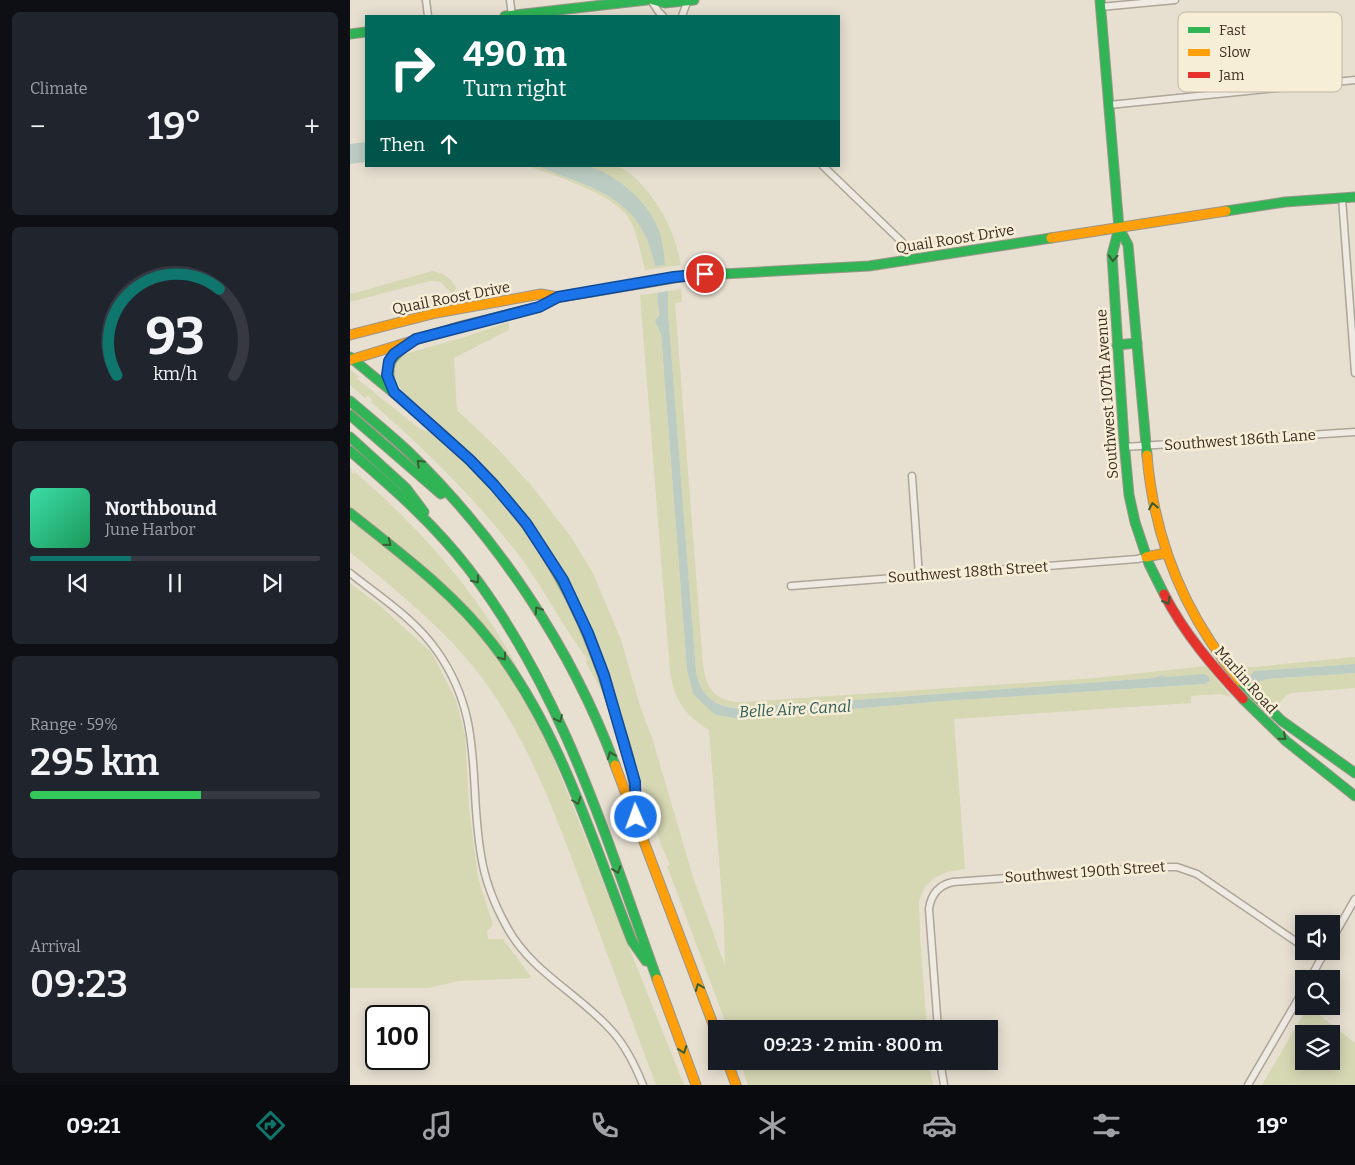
<!DOCTYPE html>
<meta charset="utf-8">
<style>
body{margin:0;font-family:Bitter,serif;background:#20242c;color:#f1f3f6;height:100vh;display:flex;flex-direction:column;font-size:19px;white-space:nowrap}
*{box-sizing:border-box;margin:0}
p{font-size:16px;color:#9ea1a6}
.icon{flex:none;width:28px;height:28px;fill:none;stroke:currentColor;stroke-width:2;stroke-linecap:round;stroke-linejoin:round}
.map{position:relative;flex:1;overflow:hidden}
.side{display:flex;flex-direction:column;gap:12px;padding:12px;background:#0d0f14;width:350px}
.side>*{flex:none}
.guide{position:absolute;left:15px;top:15px;width:475px;height:152px;border-radius:0px;box-shadow:0 2px 12px #0003;background:#00695c;color:#fff;overflow:hidden}
.tools{position:absolute;left:945px;top:915px;display:grid;gap:10px}
.tools a{display:grid;place-items:center;width:45px;height:45px;border-radius:0px;background:#171b24;box-shadow:0 2px 12px #0003;font-size:25px}
.speed{position:absolute;left:15px;top:1005px;display:flex;gap:10px;font-size:25px;font-weight:700;text-align:center}
.speed>*{display:grid;place-content:center;width:65px;height:65px;border-radius:50%;background:#171b24;box-shadow:0 2px 12px #0003;line-height:1}
.speed .limit{border:2px solid #111;border-radius:8px;background:#fff;color:#111}
.pin{position:absolute;display:grid;place-items:center;width:42px;height:42px;color:#fff;margin:-21px;border:2px solid #fff;border-radius:50%;box-shadow:0 1px 5px #0007}
.me{position:absolute;width:55px;margin:-28px;rotate:358deg;stroke-linejoin:round;filter:drop-shadow(0 0 4px #0008)}
.turn{display:flex;align-items:center;gap:18px;height:105px;padding:0 15px;font-size:22px}
.turn .icon{width:65px;height:65px;stroke-width:2.5}
.turn b{display:block;font-size:35px;line-height:42px}
.then{display:flex;align-items:center;height:48px;padding:0 15px;background:#0003;gap:10px;font-size:19px}
.big{font-size:38px;font-weight:600;line-height:1.1}
.side .card{flex:1;display:flex;flex-direction:column;justify-content:center;gap:8px;min-width:0;padding:0 18px;border-radius:8px;background:#20242c}
.side .dial{align-items:center;gap:0}
.dial svg{height:130px;overflow:visible;fill:none;stroke:#363941;stroke-width:7;stroke-linecap:round;text-anchor:middle}
.dial text{fill:#f1f3f6;stroke:none}
.song{display:flex;align-items:center;gap:15px}
.cover{width:60px;height:60px;border-radius:8px;background:linear-gradient(135deg,hsl(160 70% 55%),hsl(150 70% 35%))}
.played{height:5px;border-radius:2px;background:linear-gradient(90deg,#0f766e 35%,#363941 35%)}
.keys{display:flex;justify-content:space-around;direction:ltr}
.heat{display:flex;justify-content:space-between;align-items:center;font-size:28px;direction:ltr}
.charge{height:8px;border-radius:4px;background:linear-gradient(90deg,#34c759 59%,#363941 0)}
.trip{position:absolute;left:358px;top:1020px;width:290px;height:50px;border-radius:0px;background:#171b24;box-shadow:0 2px 12px #0003;font-weight:600;line-height:50px;text-align:center}
.dock{display:flex;height:80px;justify-content:space-around;align-items:center;background:#090b0e;color:#9ea1a6}
.dock .icon{width:35px;height:35px}
.dock .active{color:#0f766e}
.dock b{font-size:22px;color:#f1f3f6}
main{display:flex;flex:1;min-height:0}
.map>svg:first-child{display:block}
.green{fill:#d6d7b3;fill-rule:evenodd}
.water{fill:#bcccc2}
.lines{fill:none;stroke-linecap:round;stroke-linejoin:round}
.street-casing{stroke:#ada599;stroke-width:9}
.fast-casing{stroke:#9c958a;stroke-width:11}
.slow-casing{stroke:#9c958a;stroke-width:11}
.jam-casing{stroke:#9c958a;stroke-width:11}
.street{stroke:#efebe3;stroke-width:6}
.fast{stroke:#30b455;stroke-width:9}
.slow{stroke:#ff9f0a;stroke-width:9}
.jam{stroke:#e5322d;stroke-width:9}
.oneway{stroke:#385d33}
.route-casing{stroke:#114b97;stroke-width:12}
.route{stroke:#1a73e8;stroke-width:9}
.labels{text-anchor:middle;dominant-baseline:central;stroke-width:5;stroke-linejoin:round;paint-order:stroke}
.street-label{font-size:15px;fill:#3d2e20;stroke:#f7eed8}
.water-label{font-size:16px;font-style:italic;fill:#2f5d5a;stroke:#f7eed8}
.key{fill:#f7eed8;stroke:#bfb4a1;stroke-width:1}
.key-label{font-size:14px;fill:#3d2e20}
</style>
<main>
<section class="side">
<div class="card"><p>Climate</p>
<div class="heat"><a>−</a><b class="big">19°</b><a>+</a></div>
</div>
<div class="card dial"><svg viewBox="0 0 100 80">
<path d="M14 69A42 42 0 1 1 86 69"/>
<path d="M14 69A42 42 0 0 1 77 16" stroke="#0f766e"/>
<text x="50" y="56" font-size="32" font-weight="700">93</text>
<text x="50" y="72" font-size="11">km/h</text>
</svg></div>
<div class="card">
<div class="song"><i class="cover"></i><div><b>Northbound</b><p>June Harbor</p></div></div>
<div class="played"></div>
<div class="keys"><svg class="icon" aria-label="previous" viewBox="0 0 24 24"><path d="M18 5L8 12l10 7zM5 5v14"/></svg><svg class="icon" aria-label="pause" viewBox="0 0 24 24"><path d="M8 5v14M16 5v14"/></svg><svg class="icon" aria-label="next" viewBox="0 0 24 24"><path d="M6 5l10 7-10 7zM19 5v14"/></svg></div>
</div>
<div class="card"><p>Range · 59%</p><b class="big">295 km</b><div class="charge"></div></div>
<div class="card"><p>Arrival</p><b class="big">09:23</b></div>
</section>
<div class="map">
<svg width="1005" height="1085" viewBox="0 0 1005 1085">
<rect width="100%" height="100%" fill="#e7e0d1"/>
<g class="green">
<path d="M 178,166 L 187,166 C 245,190 291,196 305,266 L 315,264 L 311,239 L 302,216 L 247,170 L 236,166 C 246,166 259,164 268,167 C 274,168 279,173 284,177 C 309,200 325,232 331,265 L 295,270 C 291,255 288,237 281,222 C 269,195 205,176 178,166 Z"/>
<path d="M 82,271 C 94,273 101,278 106,288 L 104,292 L 101,293 L 91,282 L 80,281 L 0,302 L 0,293 L 5,293 Z"/>
<path d="M 331,289 L 332,302 L 325,303 L 353,664 C 356,689 365,702 393,702 L 745,678 L 856,666 L 881,697 L 870,694 L 841,696 L 841,703 L 604,719 L 615,869 L 597,872 L 584,878 L 575,887 L 569,901 L 570,937 L 577,1029 L 378,1029 L 317,866 L 320,865 L 311,845 L 251,653 L 239,623 L 212,569 L 84,420 L 58,398 L 42,377 C 44,367 45,358 55,354 L 115,337 L 159,322 L 159,330 L 104,358 L 107,410 L 147,448 L 181,485 L 221,537 L 243,573 L 271,640 L 290,706 L 303,741 L 343,877 L 375,966 L 374,926 L 359,730 C 335,715 324,700 320,672 L 290,295 L 307,293 C 308,303 311,313 305,321 L 311,334 L 335,644 L 337,670 L 343,694 L 370,715 L 390,719 L 594,701 L 855,684 L 860,681 L 815,677 L 812,675 L 804,678 L 438,705 C 432,704 429,706 423,706 C 390,710 354,713 346,672 L 318,311 L 318,291 Z"/>
<path d="M 0,369 L 9,377 L 6,378 L 70,429 L 83,433 L 119,464 L 177,530 L 230,622 L 255,697 L 235,661 L 238,660 C 213,627 195,591 171,558 C 127,500 76,450 21,402 L 22,400 L 18,396 L 15,398 L 0,385 L 0,376 L 2,376 L 0,375 Z"/>
<path d="M 0,468 L 2,470 L 1,472 L 4,474 L 5,472 C 70,528 131,596 171,674 L 148,645 L 0,508 Z"/>
<path d="M 0,518 L 96,596 L 146,655 L 174,698 L 198,744 L 334,1085 L 306,1085 C 281,1018 256,951 231,883 C 206,816 181,748 140,689 C 103,635 50,594 0,552 Z"/>
<polygon points="0,583 28,604 82,653 106,700 115,735 119,808 128,878 143,925 137,931 138,939 153,939 182,978 109,981 78,988 0,988"/>
<path d="M 1005,657 L 1005,664 L 904,671 L 900,676 L 904,682 L 917,679 L 1005,673 L 1005,688 L 942,693 C 932,696 931,704 923,708 L 905,690 L 884,667 L 903,667 Z"/>
<path d="M 958,1006 L 1005,1043 L 1005,1085 L 912,1085 ZM 954,1034 L 981,1034 L 981,1061 L 954,1061 Z"/>
<polygon points="390,1061 579,1061 583,1085 398,1085"/>
</g>
<g class="water">
<polygon points="16,142 16,162 0,164 0,144"/>
<path d="M 187,166 C 202,166 223,163 237,166 C 263,172 296,200 306,224 C 312,236 314,251 315,265 L 305,266 C 291,196 245,190 187,166 Z"/>
<path d="M 318,291 L 318,311 L 346,672 C 354,713 390,711 423,706 C 429,705 432,704 438,705 L 804,678 L 812,675 L 816,677 L 855,674 L 859,677 L 860,681 L 855,684 L 594,701 L 390,719 L 367,715 L 363,713 L 343,694 L 337,670 L 311,334 L 305,321 L 309,315 L 307,293 Z"/>
<polygon points="1005,664 1005,673 917,679 905,683 900,676 904,671"/>
</g>
<g class="lines">
<g class="street-casing">
<g id="street">
<polyline points="76,0 78,16"/>
<polyline points="160,0 162,16"/>
<polyline points="301,0 308,11 313,16"/>
<polyline points="750,7 825,0"/>
<polyline points="332,16 336,5 340,0"/>
<polyline points="759,105 1005,80"/>
<polyline points="473,166 552,242 555,249 557,261"/>
<polyline points="992,198 1005,373"/>
<polyline points="774,447 1005,432"/>
<polyline points="562,476 569,576"/>
<path d="M 0,573 C 30,597 65,619 87,651 C 135,719 118,780 131,855 C 135,882 145,906 158,929 C 182,972 229,994 261,1030 C 275,1045 285,1065 293,1085"/>
<polyline points="441,586 787,559 796,557"/>
<polyline points="981,941 1005,899"/>
<polyline points="959,951 971,959"/>
<polyline points="960,979 975,951"/>
<path d="M 588,1029 L 579,909 C 581,894 589,885 603,882 L 806,867 L 827,867 L 847,874 L 954,947"/>
<polyline points="590,1061 594,1085"/>
<polyline points="898,1085 954,989"/>
</g>
</g>
<g class="fast-casing">
<g id="fast">
<polyline points="303,0 315,3 344,0"/>
<polyline points="750,0 769,228 778,245 797,455"/>
<polyline points="155,16 297,0"/>
<polyline points="0,34 16,32"/>
<polyline points="876,211 935,202 1005,197"/>
<polyline points="769,228 762,255 774,441 779,495 785,522 799,564 814,594"/>
<polyline points="241,292 336,276 519,266 701,238"/>
<polyline points="767,345 787,343"/>
<path d="M 0,357 C 45,394 91,430 132,472 C 195,537 236,617 262,704 C 273,738 286,771 285,807"/>
<path d="M 43,391 C 32,362 43,356 65,339"/>
<path d="M 0,401 C 20,418 41,435 60,453 C 149,540 222,649 265,765"/>
<polyline points="0,415 91,494"/>
<polyline points="0,437 56,488 74,512"/>
<path d="M 0,451 C 42,487 84,524 118,568 C 212,689 256,838 307,979"/>
<path d="M 0,513 C 50,553 103,592 142,643 C 210,730 242,840 282,941 L 296,961"/>
<polyline points="890,681 932,721 1005,773"/>
<polyline points="893,699 936,741 1005,796"/>
</g>
</g>
<g class="slow-casing">
<g id="slow">
<polyline points="701,238 876,211"/>
<polyline points="0,335 86,313 191,294 208,297"/>
<polyline points="0,360 111,326 189,307 209,297 241,292"/>
<path d="M 797,455 C 804,539 835,616 890,681"/>
<polyline points="796,557 816,553"/>
<polyline points="265,765 366,1032"/>
<polyline points="307,979 346,1085"/>
<polyline points="377,1061 386,1085"/>
</g>
</g>
<g class="jam-casing">
<path id="jam" d="M 814,594 C 834,633 863,667 893,699"/>
</g>
<use href="#street" class="street"/>
<use href="#fast" class="fast"/>
<use href="#slow" class="slow"/>
<use href="#jam" class="jam"/>
</g>
<defs><path id="oneway-chevron" d="M-2-3.5L2.5 0L-2 3.5" fill="none" stroke-width="1.6" stroke-linecap="round" stroke-linejoin="round" transform="scale(1.25)"/></defs>
<g class="oneway">
<use href="#oneway-chevron" transform="translate(763 258) rotate(93)"/>
<use href="#oneway-chevron" transform="translate(70 463) rotate(-135)"/>
<use href="#oneway-chevron" transform="translate(803 506) rotate(-101)"/>
<use href="#oneway-chevron" transform="translate(38 543) rotate(39)"/>
<use href="#oneway-chevron" transform="translate(126 580) rotate(52)"/>
<use href="#oneway-chevron" transform="translate(817 601) rotate(60)"/>
<use href="#oneway-chevron" transform="translate(188 610) rotate(-123)"/>
<use href="#oneway-chevron" transform="translate(153 657) rotate(54)"/>
<use href="#oneway-chevron" transform="translate(209 719) rotate(65)"/>
<use href="#oneway-chevron" transform="translate(933 737) rotate(41)"/>
<use href="#oneway-chevron" transform="translate(261 755) rotate(-112)"/>
<use href="#oneway-chevron" transform="translate(227 801) rotate(69)"/>
<use href="#oneway-chevron" transform="translate(267 870) rotate(70)"/>
<use href="#oneway-chevron" transform="translate(349 987) rotate(-111)"/>
<use href="#oneway-chevron" transform="translate(333 1050) rotate(70)"/>
</g>
<g class="lines">
<g class="route-casing">
<polyline id="route" points="286,817 285,782 254,675 238,633 213,580 176,523 144,485 120,460 44,392 37,375 39,361 44,354 66,339 189,307 208,297 324,277 355,274"/>
</g>
<use href="#route" class="route"/>
</g>
<g class="labels">
<g class="street-label">
<text transform="translate(605 239) rotate(-9)">Quail Roost Drive</text>
<text transform="translate(101 298) rotate(-11)">Quail Roost Drive</text>
<text transform="translate(757 394) rotate(-94)">Southwest 107th Avenue</text>
<text transform="translate(890 440) rotate(-4)">Southwest 186th Lane</text>
<text transform="translate(618 572) rotate(-4)">Southwest 188th Street</text>
<text transform="translate(896 680) rotate(48)">Marlin Road</text>
<text transform="translate(735 872) rotate(-4)">Southwest 190th Street</text>
</g>
<g class="water-label">
<text transform="translate(445 709) rotate(-3)">Belle Aire Canal</text>
</g>
</g>
<rect x="828" y="12" width="164" height="80" rx="8" class="key"/>
<rect x="838" y="27" width="22" height="6" fill="#30b455"/>
<rect x="838" y="49" width="22" height="7" fill="#ff9f0a"/>
<rect x="838" y="72" width="22" height="6" fill="#e5322d"/>
<g class="key-label">
<text x="869" y="35">Fast</text>
<text x="869" y="57">Slow</text>
<text x="869" y="80">Jam</text>
</g>
</svg>
<div class="tools">
<a><svg class="icon" aria-label="sound" viewBox="0 0 24 24"><path d="M4 9h4l5-4v14l-5-4H4zM17 9q2 3 0 6"/></svg></a>
<a><svg class="icon" aria-label="search" viewBox="0 0 24 24"><circle cx="10" cy="10" r="6"/><path d="M15 15l6 6"/></svg></a>
<a><svg class="icon" aria-label="layers" viewBox="0 0 24 24"><path d="M12 4l9 5-9 5-9-5zM3 14l9 5 9-5"/></svg></a>
</div>
<div class="speed"><div class="limit">100</div></div>
<div class="pin" style="left:355px;top:274px;background:#d93025"><svg class="icon" aria-label="arrive" viewBox="0 0 24 24"><path d="M6 21V4h12l-3 4 3 4H6"/></svg></div>
<svg class="me" style="left:286px;top:817px" viewBox="-20 -20 40 40"><circle r="17" fill="#1a73e8" stroke="#fff" stroke-width="3"/><path d="M0-11L8 9 0 5-8 9z" fill="#fff"/></svg>
<div class="trip">09:23 · 2 min · 800 m</div>
<div class="guide">
<div class="turn"><svg class="icon" aria-label="right" viewBox="0 0 24 24"><path d="M7 20v-9h11M14 6l5 5-5 5"/></svg><div><b>490 m</b>Turn right</div></div>
<div class="then">Then<svg class="icon" aria-label="ahead" viewBox="0 0 24 24"><path d="M12 20V5M6 11l6-6 6 6"/></svg></div>
</div>
</div>
</main>
<nav class="dock">
<b>09:21</b>
<svg class="icon active" aria-label="directions" viewBox="0 0 24 24"><path d="M12 3l9 9-9 9-9-9zM9 14v-3h6M13 9l2 2-2 2"/></svg>
<svg class="icon" aria-label="music" viewBox="0 0 24 24"><path d="M9 18V5l10-2v13"/><circle cx="6" cy="18" r="3"/><circle cx="16" cy="16" r="3"/></svg>
<svg class="icon" aria-label="phone" viewBox="0 0 24 24"><path d="M5 4h4l2 5-3 2q2 4 5 5l2-3 5 2v4C11 20 4 13 5 4z"/></svg>
<svg class="icon" aria-label="climate" viewBox="0 0 24 24"><path d="M12 3v18M4 7l16 10M4 17L20 7"/></svg>
<svg class="icon" aria-label="car" viewBox="0 0 24 24"><path d="M5 17H2v-5l4-1 3-4h7l3 4 3 1v5h-3M9 17h6M6 11h13"/><circle cx="7" cy="17" r="2"/><circle cx="17" cy="17" r="2"/></svg>
<svg class="icon" aria-label="filters" viewBox="0 0 24 24"><path d="M4 7h16M4 17h16"/><circle cx="9" cy="7" r="2"/><circle cx="15" cy="17" r="2"/></svg>
<b>19°</b>
</nav>
